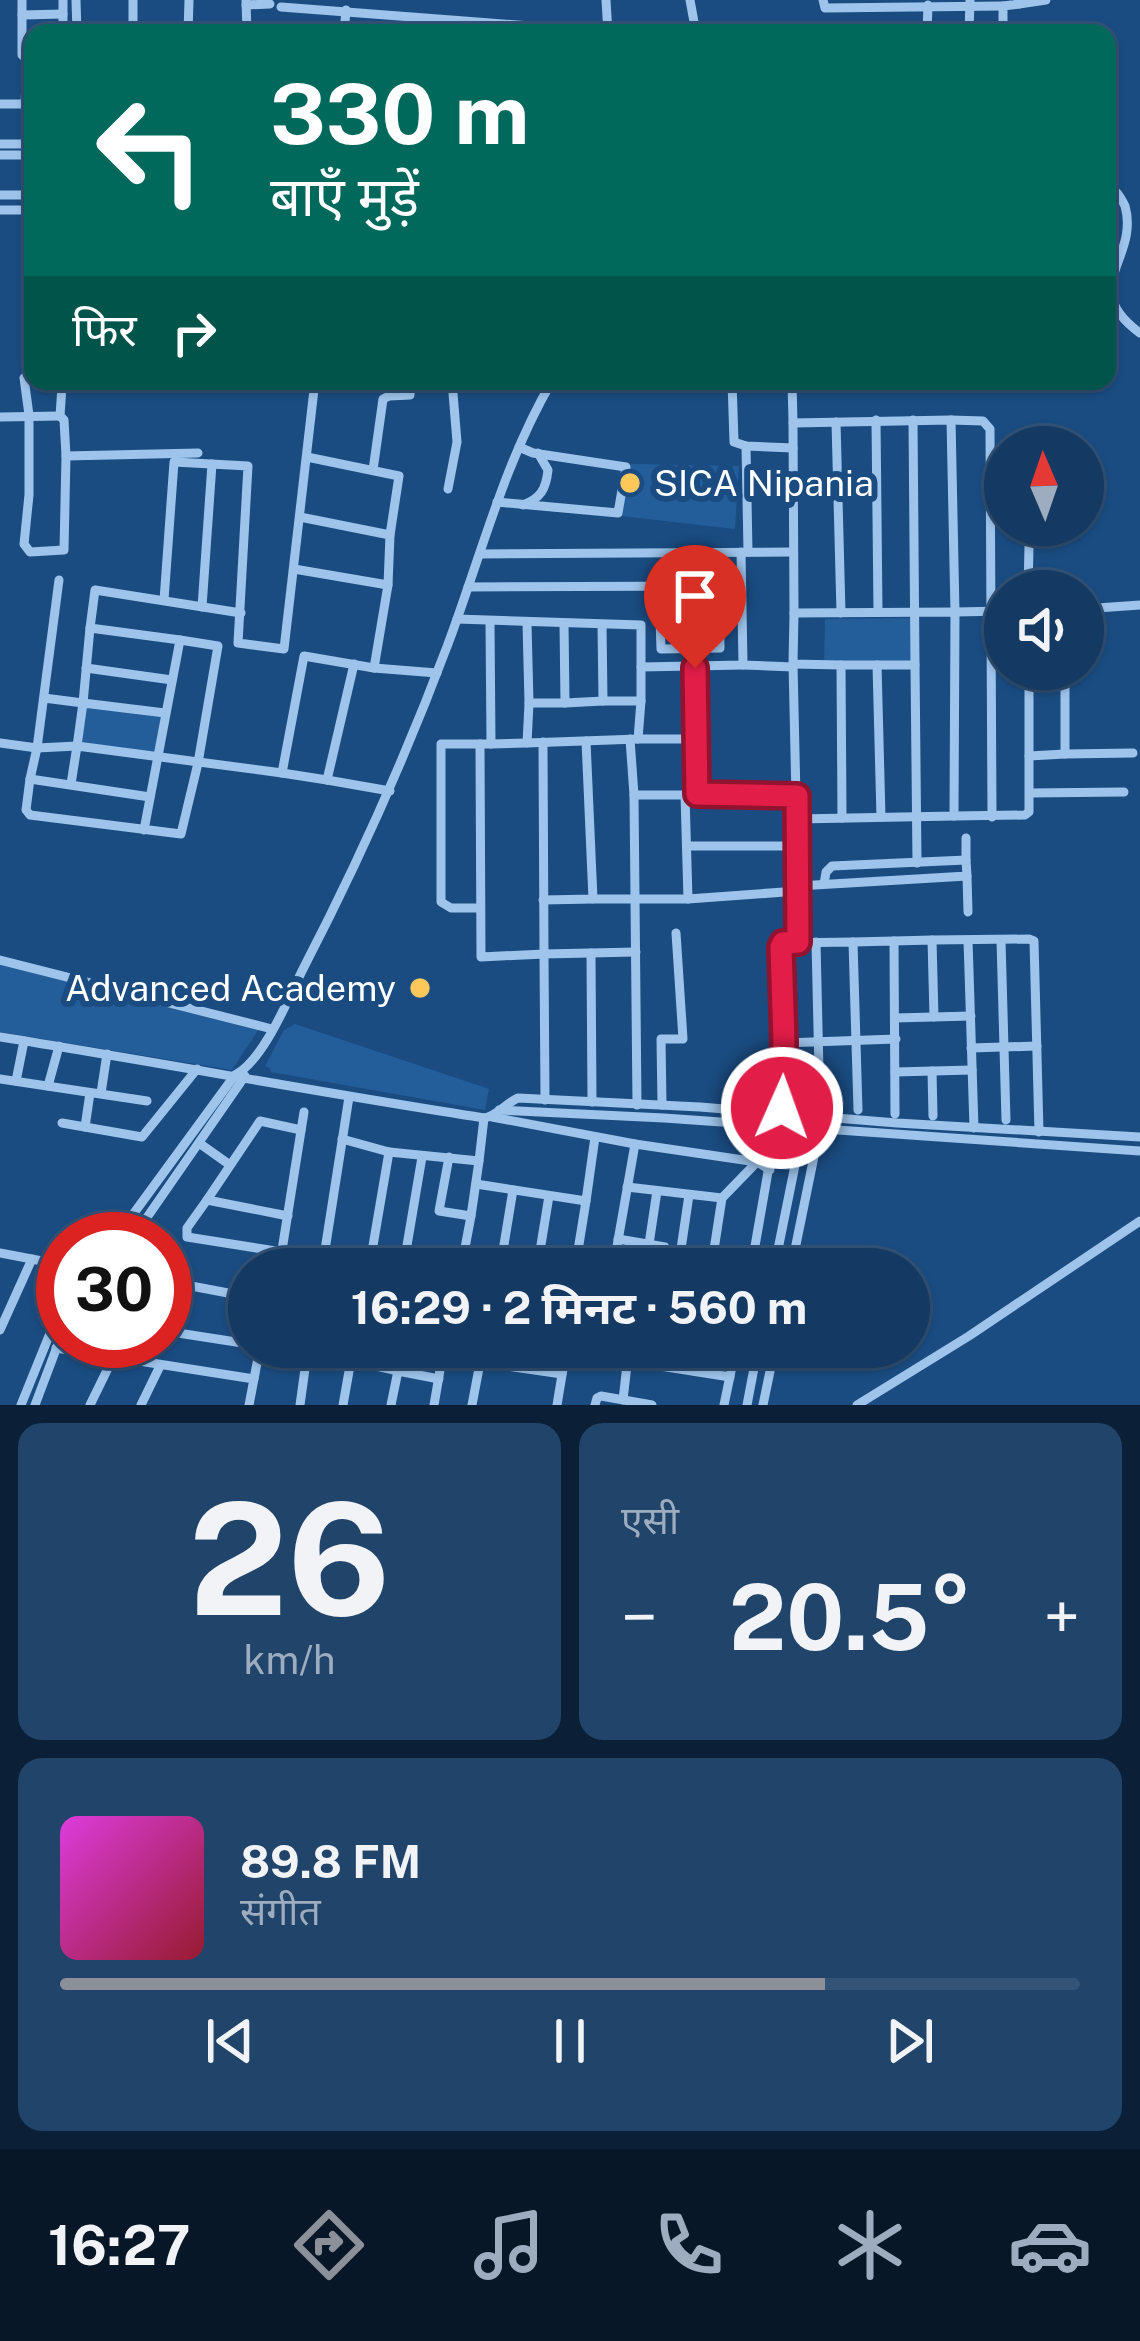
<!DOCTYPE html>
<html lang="hi">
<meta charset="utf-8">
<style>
body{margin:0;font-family:"Public Sans","Noto Sans Devanagari",sans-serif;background:#21446b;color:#f1f3f6;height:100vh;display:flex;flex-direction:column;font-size:45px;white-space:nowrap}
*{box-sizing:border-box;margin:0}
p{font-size:39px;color:#9dacbe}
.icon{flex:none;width:66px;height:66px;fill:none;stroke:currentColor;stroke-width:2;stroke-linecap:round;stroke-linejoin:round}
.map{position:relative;height:1405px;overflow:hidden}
.drawer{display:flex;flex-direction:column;gap:18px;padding:18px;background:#0b1f36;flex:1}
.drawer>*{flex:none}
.banner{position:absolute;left:24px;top:24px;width:1092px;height:366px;border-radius:24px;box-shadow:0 3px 9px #0004,0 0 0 3px #335377;background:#00695c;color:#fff;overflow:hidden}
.needle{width:78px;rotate:358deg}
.tools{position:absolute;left:984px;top:426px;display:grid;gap:24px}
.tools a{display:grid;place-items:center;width:120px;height:120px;border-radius:50%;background:#143962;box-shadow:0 3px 9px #0004,0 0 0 3px #335377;font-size:60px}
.speed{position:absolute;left:36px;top:1212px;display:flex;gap:24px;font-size:60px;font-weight:700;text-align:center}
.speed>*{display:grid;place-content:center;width:156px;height:156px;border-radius:50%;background:#143962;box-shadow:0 3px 9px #0004,0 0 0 3px #335377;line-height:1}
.speed .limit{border:18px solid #d22;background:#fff;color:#111}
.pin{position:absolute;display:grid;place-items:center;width:102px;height:102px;color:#fff;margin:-123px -51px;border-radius:50% 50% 50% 0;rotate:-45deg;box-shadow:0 0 12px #0007}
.pin .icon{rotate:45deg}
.me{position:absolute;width:132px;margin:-66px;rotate:2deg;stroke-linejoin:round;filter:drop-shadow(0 0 9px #0008)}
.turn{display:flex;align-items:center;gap:42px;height:252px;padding:0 48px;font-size:54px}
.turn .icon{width:156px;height:156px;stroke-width:2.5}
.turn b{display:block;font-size:84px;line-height:102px}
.then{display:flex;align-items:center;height:114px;padding:0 48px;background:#0003;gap:24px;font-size:45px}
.big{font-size:90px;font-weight:700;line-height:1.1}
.drawer .widget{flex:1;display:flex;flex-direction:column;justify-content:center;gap:18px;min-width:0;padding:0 42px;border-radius:24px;background:#21446b}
.drawer .dial{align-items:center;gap:0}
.dial b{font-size:156px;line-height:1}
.song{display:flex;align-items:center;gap:36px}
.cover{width:144px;height:144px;border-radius:18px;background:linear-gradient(135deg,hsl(300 70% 55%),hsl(350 70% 35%))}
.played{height:12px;border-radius:6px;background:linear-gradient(90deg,#8c9099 75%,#335377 75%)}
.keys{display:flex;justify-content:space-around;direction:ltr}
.heat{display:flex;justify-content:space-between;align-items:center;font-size:66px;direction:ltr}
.drawer .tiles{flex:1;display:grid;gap:18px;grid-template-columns:1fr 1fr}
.widget:last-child{grid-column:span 2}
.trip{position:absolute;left:228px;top:1248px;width:702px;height:120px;border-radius:60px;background:#143962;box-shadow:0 3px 9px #0004,0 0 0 3px #335377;font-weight:700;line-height:120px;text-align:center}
.menu{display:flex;height:192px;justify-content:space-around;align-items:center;background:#081727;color:#9dacbe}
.menu .icon{width:84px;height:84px}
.menu .current{color:#8c9099}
.menu b{font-size:54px;color:#f1f3f6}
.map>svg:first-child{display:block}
.green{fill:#235e9b}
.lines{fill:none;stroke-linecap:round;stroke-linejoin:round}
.minor{stroke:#9ec4eb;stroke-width:9}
.route-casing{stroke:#92132f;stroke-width:30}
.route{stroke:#e11d48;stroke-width:21}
.poi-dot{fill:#fdc75a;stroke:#1a4c82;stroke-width:4.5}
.labels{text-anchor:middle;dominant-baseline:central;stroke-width:12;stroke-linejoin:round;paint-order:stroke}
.poi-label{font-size:36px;fill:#fff;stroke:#1a4c82;text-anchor:start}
</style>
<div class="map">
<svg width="1140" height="1405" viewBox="0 0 1140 1405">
<rect width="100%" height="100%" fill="#1a4c82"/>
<g class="green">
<polygon points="630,464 739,466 735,529 621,516"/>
<polygon points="914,618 916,666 824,666 825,619"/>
<polygon points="86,707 163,717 156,760 80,748"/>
<polygon points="0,964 29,972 259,1029 232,1070 0,1032"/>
<polygon points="295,1024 489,1089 485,1110 271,1072 270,1068 265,1066 284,1030"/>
</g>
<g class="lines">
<g class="minor">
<polyline points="63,0 63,33"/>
<polyline points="76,0 77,33"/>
<polyline points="246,0 247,33"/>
<polyline points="606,0 608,33"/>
<polyline points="690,0 696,33"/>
<polyline points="823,0 825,8 1003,6"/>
<polyline points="1019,4 1046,0"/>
<polyline points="246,5 270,4"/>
<polyline points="281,7 608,32"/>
<polyline points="22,15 63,14"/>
<polyline points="133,33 133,0"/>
<polyline points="188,33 189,0"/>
<polyline points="344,33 346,10"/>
<polyline points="927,33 928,5"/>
<polyline points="969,33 970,0"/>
<polyline points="1003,33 1003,6 1019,4 1018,0"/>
<polyline points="0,104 25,104 27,59 22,55 22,0"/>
<polyline points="0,144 33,144"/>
<polyline points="0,155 33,155"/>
<path d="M 1107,184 C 1116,190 1120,196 1125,206 C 1140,259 1077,287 1140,333"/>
<polyline points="0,195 33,195"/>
<polyline points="0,210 33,210"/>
<polyline points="24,378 29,415 29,495 24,544 30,552 64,550 66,456"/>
<polyline points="732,381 734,442 746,446 793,448"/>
<polyline points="792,381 793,423 951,420 955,612 1005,611"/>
<polyline points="62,386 60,416 64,420 66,456 198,453"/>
<polyline points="0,417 60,416"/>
<polyline points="876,420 878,612"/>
<polyline points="951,420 983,421 990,429 992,817"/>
<polyline points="836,422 841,613"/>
<polyline points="793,423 794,613 955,612 954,816 798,819"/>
<polyline points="746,446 748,552"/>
<polyline points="307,457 399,476 390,535 388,585 374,668"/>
<polyline points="373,470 383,399 389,396 410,395 411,381"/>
<polyline points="448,489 457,442 452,381"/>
<polyline points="497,502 618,513 626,467 533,453 519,447"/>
<path d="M 523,505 C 541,498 546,489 548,470 L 538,453"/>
<polyline points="300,517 390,535"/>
<polyline points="480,554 793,552"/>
<polyline points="294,569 388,585"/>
<polyline points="59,580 37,748 30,779 150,797"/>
<polyline points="468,587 719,586 720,648 661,649 659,587"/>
<polyline points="1028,591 1029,546"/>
<polyline points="164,600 174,462 248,466 238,643 284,649 315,381"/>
<polyline points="202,607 212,464"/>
<polyline points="1083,609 1140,605"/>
<polyline points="794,613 793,664 841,665 842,818"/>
<polyline points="457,619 641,625 641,701 603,701 602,624"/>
<polyline points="490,621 491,744 527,743"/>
<polyline points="527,623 529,703 565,703"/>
<polyline points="564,623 565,703 603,701"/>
<polyline points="793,664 798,886 967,876 966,860 832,866 826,872 824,884"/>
<polyline points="743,665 793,667"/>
<polyline points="841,665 877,665"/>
<polyline points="915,665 917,863"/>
<polyline points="641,667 743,665 741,552"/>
<polyline points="86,668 172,680"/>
<polyline points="695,668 695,739"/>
<polyline points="44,698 83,703 90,628"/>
<polyline points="529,703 527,743 638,739 641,701"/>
<polyline points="630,739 634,795 637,1105"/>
<polyline points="638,739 695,739 697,794 685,795 688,899 798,891 798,942"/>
<polyline points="543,742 544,954 636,952"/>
<polyline points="0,743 37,748 77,746 83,703 165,713"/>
<polyline points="480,744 481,957 544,954 545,1100"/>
<polyline points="1065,754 1133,753"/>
<polyline points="1029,756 1065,754 1065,669"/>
<polyline points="282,773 327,780 354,664"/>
<polyline points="30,779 26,810 30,815 181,834 198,763 218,646 180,640"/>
<polyline points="327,780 390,791"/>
<polyline points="71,784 77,746 282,773 304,656 374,668 437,673"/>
<polyline points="1030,793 1124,792"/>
<polyline points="697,794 797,796"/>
<polyline points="634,795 685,795"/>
<polyline points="954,816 1025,815 1029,812 1029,669"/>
<polyline points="881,817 877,665 915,665 913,420"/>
<polyline points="144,830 180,640 90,628 95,590 241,613"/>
<polyline points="687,846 799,846"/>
<polyline points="966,860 966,838"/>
<polyline points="967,876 968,912"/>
<polyline points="593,899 688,899"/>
<polyline points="543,900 593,899 586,741"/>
<polyline points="480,908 451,908 441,902 441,744 491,744"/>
<polyline points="932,940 1029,939 1034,941 1039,1132"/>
<polyline points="968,940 974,1128"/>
<polyline points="1001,940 1006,1120"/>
<polyline points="894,941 932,940 934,1017"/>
<polyline points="816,942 820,1115"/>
<polyline points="853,942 894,941 895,1114"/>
<polyline points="591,953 592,1102"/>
<polyline points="0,960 272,1029"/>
<polyline points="895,1018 971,1016"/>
<path d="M 0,1037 C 162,1063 322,1093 484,1118 C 497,1116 506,1103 518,1098 L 700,1107 L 897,1123 L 1140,1137"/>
<polyline points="784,1043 896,1039"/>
<polyline points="971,1048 1037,1046"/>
<polyline points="932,1071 933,1116"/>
<polyline points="895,1072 972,1070"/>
<polyline points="0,1079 147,1101"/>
<polyline points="16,1081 24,1041"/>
<polyline points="48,1086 59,1046"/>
<polyline points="101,1093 107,1054"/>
<polyline points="662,1105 661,1039 683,1039 676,933"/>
<polyline points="499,1110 664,1118 1140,1151"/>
<polyline points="782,1113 784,1043 781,947 783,943 853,942 858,1110"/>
<polyline points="492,1117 635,1144 757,1162 770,1170"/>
<polyline points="62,1123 142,1137 197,1069"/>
<polyline points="85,1127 90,1093"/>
<polyline points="342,1139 389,1152 479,1161 484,1118"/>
<polyline points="199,1143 230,1165"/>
<polyline points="449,1157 439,1211 471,1216 479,1161"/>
<polyline points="476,1184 586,1201 595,1137"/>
<polyline points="627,1187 722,1198"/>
<polyline points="207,1200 187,1228 187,1237 282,1252"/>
<polyline points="288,1216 207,1200 260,1121 301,1130"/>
<path d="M 115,1239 L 235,1075 C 264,1060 288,999 303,969 C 358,863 406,756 448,644 C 481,556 504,463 552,381"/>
<polyline points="132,1239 245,1076"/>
<polyline points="618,1239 665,1247"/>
<polyline points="649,1244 657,1191"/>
<polyline points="0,1253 63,1265"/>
<polyline points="336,1268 348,1269"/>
<polyline points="279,1269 304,1112"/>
<polyline points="322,1269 349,1097"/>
<polyline points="369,1269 389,1152"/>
<polyline points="403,1269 422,1157"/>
<polyline points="461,1269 471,1216"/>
<polyline points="500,1269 513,1190"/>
<polyline points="537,1269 549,1196"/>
<polyline points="575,1269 586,1201"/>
<polyline points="613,1269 635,1144"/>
<polyline points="678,1269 689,1195"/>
<polyline points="711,1269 722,1198 757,1162"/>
<polyline points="751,1269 776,1126"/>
<polyline points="774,1269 804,1121"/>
<polyline points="791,1269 820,1127"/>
<polyline points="165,1281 249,1297"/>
<polyline points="0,1330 32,1259"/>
<polyline points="165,1331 249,1344"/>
<polyline points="270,1347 307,1353"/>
<polyline points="540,1347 730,1377"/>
<polyline points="56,1348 254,1379 249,1405"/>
<polyline points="308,1350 398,1371 391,1405"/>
<polyline points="480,1362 562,1374"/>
<polyline points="398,1371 439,1379"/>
<polyline points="254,1379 260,1347"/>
<polyline points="623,1400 629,1347"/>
<polyline points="21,1405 53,1326 63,1312"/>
<polyline points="35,1405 63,1331"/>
<polyline points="90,1405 113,1358"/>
<polyline points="141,1405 160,1366"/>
<polyline points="300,1405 308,1347"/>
<polyline points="343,1405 351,1360"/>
<polyline points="434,1405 444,1347"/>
<polyline points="472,1405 483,1347"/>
<polyline points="557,1405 566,1351"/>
<polyline points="595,1405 597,1398 601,1396 652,1405"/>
<polyline points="724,1405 736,1347"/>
<polyline points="747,1405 758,1347"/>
<polyline points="763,1405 775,1347"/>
<polyline points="857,1405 969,1336 1140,1221"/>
</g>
</g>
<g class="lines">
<g class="route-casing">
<polyline id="route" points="695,668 697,794 797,796 798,942 783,943 781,947 784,1042 782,1108"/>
</g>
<use href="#route" class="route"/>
</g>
<g class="poi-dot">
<circle cx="630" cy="483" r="12"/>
<circle cx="420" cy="988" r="12"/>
</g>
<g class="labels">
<g class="poi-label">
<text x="654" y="483">SICA Nipania</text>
<text x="396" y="988" text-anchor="end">Advanced Academy</text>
</g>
</g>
</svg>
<div class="tools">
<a><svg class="needle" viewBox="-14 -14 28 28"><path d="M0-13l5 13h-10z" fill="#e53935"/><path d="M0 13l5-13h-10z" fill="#9dacbe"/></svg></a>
<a><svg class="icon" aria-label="sound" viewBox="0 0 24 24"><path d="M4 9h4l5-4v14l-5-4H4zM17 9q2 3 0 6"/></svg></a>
</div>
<div class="speed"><div class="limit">30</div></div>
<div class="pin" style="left:695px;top:668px;background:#d93025"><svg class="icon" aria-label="arrive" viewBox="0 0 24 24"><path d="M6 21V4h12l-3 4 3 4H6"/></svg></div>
<svg class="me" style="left:782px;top:1108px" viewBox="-20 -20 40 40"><circle r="17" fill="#e11d48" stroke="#fff" stroke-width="3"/><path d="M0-11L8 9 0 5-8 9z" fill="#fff"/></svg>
<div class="trip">16:29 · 2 मिनट · 560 m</div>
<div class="banner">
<div class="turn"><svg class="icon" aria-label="left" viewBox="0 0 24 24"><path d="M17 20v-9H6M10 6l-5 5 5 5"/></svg><div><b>330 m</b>बाएँ मुड़ें</div></div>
<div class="then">फिर<svg class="icon" aria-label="right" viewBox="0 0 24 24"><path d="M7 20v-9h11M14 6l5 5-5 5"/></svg></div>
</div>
</div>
<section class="drawer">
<div class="tiles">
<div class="widget dial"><b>26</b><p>km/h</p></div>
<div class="widget"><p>एसी</p>
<div class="heat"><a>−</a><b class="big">20.5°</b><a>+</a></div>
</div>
<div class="widget">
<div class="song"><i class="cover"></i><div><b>89.8 FM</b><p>संगीत</p></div></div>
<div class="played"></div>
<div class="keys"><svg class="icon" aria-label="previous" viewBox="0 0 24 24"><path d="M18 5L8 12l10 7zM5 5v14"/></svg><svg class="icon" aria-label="pause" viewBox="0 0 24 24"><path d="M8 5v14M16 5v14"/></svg><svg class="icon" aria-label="next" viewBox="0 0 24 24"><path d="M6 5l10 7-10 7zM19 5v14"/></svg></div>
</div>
</div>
</section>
<nav class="menu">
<b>16:27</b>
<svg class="icon current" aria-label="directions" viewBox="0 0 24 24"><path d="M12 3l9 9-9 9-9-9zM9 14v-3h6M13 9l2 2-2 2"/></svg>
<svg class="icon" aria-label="music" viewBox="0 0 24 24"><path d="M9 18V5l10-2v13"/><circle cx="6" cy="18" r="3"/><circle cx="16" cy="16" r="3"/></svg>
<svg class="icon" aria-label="phone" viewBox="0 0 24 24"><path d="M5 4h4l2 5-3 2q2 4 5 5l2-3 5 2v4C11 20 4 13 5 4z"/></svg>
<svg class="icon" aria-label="climate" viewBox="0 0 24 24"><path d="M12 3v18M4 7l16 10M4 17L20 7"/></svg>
<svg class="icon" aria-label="car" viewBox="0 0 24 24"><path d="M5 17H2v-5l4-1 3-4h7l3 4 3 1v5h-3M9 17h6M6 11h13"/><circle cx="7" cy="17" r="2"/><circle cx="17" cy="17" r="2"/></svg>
</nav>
